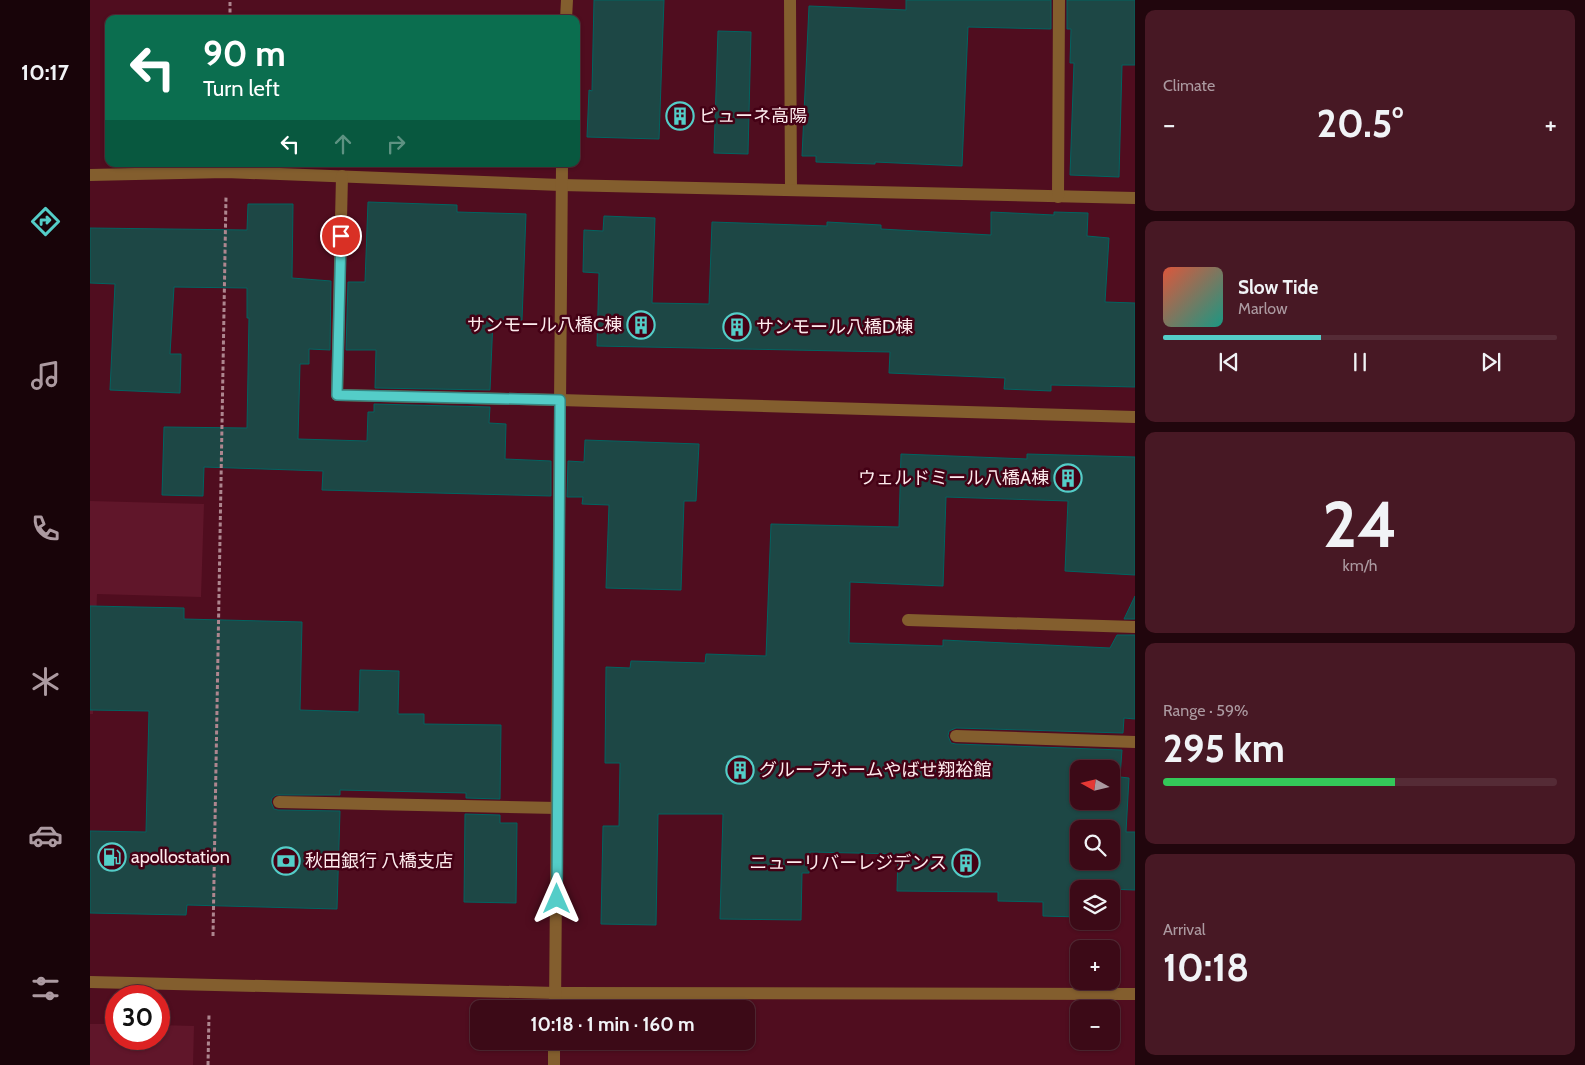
<!DOCTYPE html>
<meta charset="utf-8">
<style>
body{margin:0;font-family:Cabin,"Noto Sans JP",sans-serif;background:#471824;color:#f1f3f6;height:100vh;display:flex;flex-direction:column;font-size:19px;white-space:nowrap}
*{box-sizing:border-box;margin:0}
p{font-size:16px;color:#ac9aa1}
.icon{flex:none;width:28px;height:28px;fill:none;stroke:currentColor;stroke-width:2;stroke-linecap:round;stroke-linejoin:round}
.map{position:relative;flex:1;overflow:hidden}
.sheet{display:flex;flex-direction:column;gap:10px;padding:10px;background:#21060d;width:450px}
.sheet>*{flex:none}
.guide{position:absolute;left:15px;top:15px;width:475px;height:152px;border-radius:10px;box-shadow:0 1px 4px #0004,0 0 0 1px #552b36;background:#0b6e4f;color:#fff;overflow:hidden}
.needle{width:32px;rotate:278deg}
.tools{position:absolute;left:980px;top:760px;display:grid;gap:10px}
.tools a{display:grid;place-items:center;width:50px;height:50px;border-radius:10px;background:#3c0a17;box-shadow:0 1px 4px #0004,0 0 0 1px #552b36;font-size:25px}
.speed{position:absolute;left:15px;top:985px;display:flex;gap:10px;font-size:25px;font-weight:700;text-align:center}
.speed>*{display:grid;place-content:center;width:65px;height:65px;border-radius:50%;background:#3c0a17;box-shadow:0 1px 4px #0004,0 0 0 1px #552b36;line-height:1}
.speed .limit{border:8px solid #d22;background:#fff;color:#111}
.pin{position:absolute;display:grid;place-items:center;width:42px;height:42px;color:#fff;margin:-21px;border:2px solid #fff;border-radius:50%;box-shadow:0 1px 5px #0007}
.me{position:absolute;width:55px;margin:-28px;rotate:0deg;stroke-linejoin:round;filter:drop-shadow(0 0 4px #0008)}
.turn{display:flex;align-items:center;gap:18px;height:105px;padding:0 15px;font-size:22px}
.turn .icon{width:65px;height:65px;stroke-width:2.5}
.turn b{display:block;font-size:35px;line-height:42px}
.lanes{display:flex;align-items:center;height:48px;padding:0 15px;background:#0003;justify-content:center;gap:25px;direction:ltr}
.lanes .off{opacity:.35}
.big{font-size:38px;font-weight:700;line-height:1.1}
.sheet .widget{flex:1;display:flex;flex-direction:column;justify-content:center;gap:8px;min-width:0;padding:0 18px;border-radius:10px;background:#471824}
.sheet .dial{align-items:center;gap:0}
.dial b{font-size:65px;line-height:1}
.song{display:flex;align-items:center;gap:15px}
.cover{width:60px;height:60px;border-radius:8px;background:linear-gradient(135deg,hsl(10 70% 55%),hsl(170 70% 35%))}
.played{height:5px;border-radius:2px;background:linear-gradient(90deg,#54cdc8 40%,#552b36 40%)}
.keys{display:flex;justify-content:space-around;direction:ltr}
.heat{display:flex;justify-content:space-between;align-items:center;font-size:28px;direction:ltr}
.charge{height:8px;border-radius:4px;background:linear-gradient(90deg,#34c759 59%,#552b36 0)}
.trip{position:absolute;left:380px;top:1000px;width:285px;height:50px;border-radius:10px;background:#3c0a17;box-shadow:0 1px 4px #0004,0 0 0 1px #552b36;font-weight:700;line-height:50px;text-align:center}
main{display:flex;flex:1;min-height:0}
.tabs{display:flex;flex-direction:column;width:90px;justify-content:space-around;align-items:center;background:#180409;color:#ac9aa1}
.tabs .icon{width:35px;height:35px}
.tabs .on{color:#54cdc8}
.tabs b{font-size:22px;color:#f1f3f6}
.map>svg:first-child{display:block}
.built{fill:#60162a}
.building{fill:#1d4745;stroke:#026461;fill-rule:evenodd}
.lines{fill:none;stroke-linecap:round;stroke-linejoin:round}
.path{stroke:#ae868f;stroke-width:3;stroke-dasharray:4 2.5;stroke-linecap:butt}
.minor{stroke:#835e2e;stroke-width:12}
.route-casing{stroke:#378582;stroke-width:12}
.route{stroke:#54cdc8;stroke-width:9}
.labels{text-anchor:middle;dominant-baseline:central;stroke-width:5;stroke-linejoin:round;paint-order:stroke}
.poi-label{font-size:18px;fill:#fdebed;stroke:#440115;text-anchor:start}
</style>
<main>
<nav class="tabs">
<b>10:17</b>
<svg class="icon on" aria-label="directions" viewBox="0 0 24 24"><path d="M12 3l9 9-9 9-9-9zM9 14v-3h6M13 9l2 2-2 2"/></svg>
<svg class="icon" aria-label="music" viewBox="0 0 24 24"><path d="M9 18V5l10-2v13"/><circle cx="6" cy="18" r="3"/><circle cx="16" cy="16" r="3"/></svg>
<svg class="icon" aria-label="phone" viewBox="0 0 24 24"><path d="M5 4h4l2 5-3 2q2 4 5 5l2-3 5 2v4C11 20 4 13 5 4z"/></svg>
<svg class="icon" aria-label="climate" viewBox="0 0 24 24"><path d="M12 3v18M4 7l16 10M4 17L20 7"/></svg>
<svg class="icon" aria-label="car" viewBox="0 0 24 24"><path d="M5 17H2v-5l4-1 3-4h7l3 4 3 1v5h-3M9 17h6M6 11h13"/><circle cx="7" cy="17" r="2"/><circle cx="17" cy="17" r="2"/></svg>
<svg class="icon" aria-label="filters" viewBox="0 0 24 24"><path d="M4 7h16M4 17h16"/><circle cx="9" cy="7" r="2"/><circle cx="15" cy="17" r="2"/></svg>
</nav>
<div class="map">
<svg width="1045" height="1065" viewBox="0 0 1045 1065">
<rect width="100%" height="100%" fill="#500d1f"/>
<g class="built">
<polygon points="0,501 114,504 111,597 7,594 3,714 0,714"/>
<polygon points="0,1024 26,1024 26,1039 69,1039 69,1025 104,1026 103,1065 0,1065"/>
</g>
<g class="building">
<polygon points="504,0 574,0 569,139 497,137 499,90 502,91"/>
<polygon points="816,0 961,0 961,29 878,27 872,166 785,162 785,164 726,162 726,156 712,156 719,6 816,10"/>
<polygon points="977,0 1045,0 1045,65 1032,65 1029,177 980,175 984,63 980,63 981,29 977,29"/>
<polygon points="628,31 661,32 658,154 624,153"/>
<polygon points="278,202 367,205 367,212 436,214 432,320 403,319 400,390 285,388 286,350 256,350 258,282 275,282"/>
<polygon points="158,204 203,204 202,278 241,281 240,350 219,349 219,364 210,364 208,439 277,441 278,412 284,412 284,404 400,407 399,423 416,424 415,459 461,461 461,496 232,490 233,471 114,467 113,496 72,495 74,427 157,428 159,318 157,318 157,288 84,287 80,354 91,354 90,393 20,390 25,284 0,283 0,228 157,230"/>
<polygon points="901,212 964,215 964,212 998,213 997,236 1019,238 1015,302 1045,303 1045,387 961,385 961,391 914,389 915,378 799,373 800,352 507,346 509,273 493,272 494,230 513,231 514,216 565,218 562,303 619,304 622,222 737,226 737,222 791,225 791,229 901,235"/>
<polygon points="495,440 609,444 606,501 594,501 591,590 516,588 519,505 492,504 493,497 477,497 478,461 494,462"/>
<path d="M 811,454 L 937,459 L 937,454 L 1045,457 L 1045,575 L 975,571 L 978,501 L 856,497 L 853,586 L 760,582 L 759,643 L 853,646 L 853,640 L 1020,648 L 1027,635 L 1045,635 L 1045,719 L 1034,718 L 1033,733 L 866,728 L 859,731 L 858,736 L 861,743 L 866,744 L 1032,750 L 1030,777 L 1039,778 L 1036,832 L 1045,832 L 1045,890 L 989,888 L 989,917 L 953,916 L 953,902 L 908,901 L 908,892 L 807,891 L 808,854 L 720,852 L 719,873 L 712,873 L 711,920 L 630,919 L 633,814 L 568,814 L 566,925 L 511,924 L 513,826 L 529,826 L 530,763 L 515,763 L 516,667 L 540,668 L 541,661 L 615,663 L 616,654 L 676,656 L 681,524 L 809,527 ZM 989,769 L 1021,769 L 1021,801 L 989,801 ZM 989,829 L 1021,829 L 1021,861 L 989,861 Z"/>
<polygon points="1045,596 1045,619 1034,619"/>
<polygon points="0,606 94,608 94,619 212,622 210,710 269,712 270,670 309,671 308,714 334,714 334,724 411,725 410,799 376,798 376,793 250,790 250,795 186,795 182,798 181,802 184,809 188,810 250,811 247,909 97,905 96,915 0,913 0,831 56,832 59,711 0,710"/>
<polygon points="375,814 410,815 410,823 427,823 426,903 374,902"/>
</g>
<g class="lines">
<g class="path">
<polyline points="140,19 140,0"/>
<polyline points="123,936 136,197"/>
<polyline points="118,1065 119,1014"/>
</g>
<g class="minor">
<polyline points="700,0 701,190"/>
<polyline points="476,19 477,0"/>
<polyline points="0,175 136,172 471,185 1045,198"/>
<polyline points="252,176 247,395 470,400 1045,417"/>
<polyline points="968,197 969,0"/>
<polyline points="818,620 1045,627"/>
<polyline points="866,736 1045,742"/>
<polyline points="189,802 467,808"/>
<polyline points="0,982 466,993 1045,994"/>
<polyline points="465,1009 472,164"/>
<polyline points="464,1065 464,1041"/>
</g>
</g>
<g class="lines">
<g class="route-casing">
<polyline id="route" points="251,236 247,395 470,400 467,899"/>
</g>
<use href="#route" class="route"/>
</g>
<defs>
<g id="building-ring" transform="scale(1.4375)"><circle r="9.5" fill="#440115" stroke="#54cdc8" stroke-width="1.5"/><path d="M-4-6H4V6H1V3H-1V6H-4ZM-2.5-4.3h1.7v1.8h-1.7ZM.8-4.3h1.7v1.8H.8ZM-2.5-1h1.7V.8h-1.7ZM.8-1h1.7V.8H.8Z" fill="#54cdc8"/></g>
<g id="fuel-ring" transform="scale(1.4375)"><circle r="9.5" fill="#440115" stroke="#54cdc8" stroke-width="1.5"/><path d="M-5.5-6h7V0h2V4h1.3V-2.5L3-4.5l.8-.8L6-3V5H2.5V1h-1V6h-7ZM-4.2-4.7v3.2H.2V-4.7Z" fill="#54cdc8"/></g>
<g id="bank-ring" transform="scale(1.4375)"><circle r="9.5" fill="#440115" stroke="#54cdc8" stroke-width="1.5"/><path d="M-6-4H6V4H-6ZM0-2.3a2.3 2.3 0 1 0 0 4.6a2.3 2.3 0 1 0 0-4.6Z" fill="#54cdc8"/></g>
</defs>
<g fill-rule="evenodd">
<use href="#building-ring" x="590" y="116"/>
<use href="#building-ring" x="551" y="325"/>
<use href="#building-ring" x="647" y="327"/>
<use href="#building-ring" x="978" y="478"/>
<use href="#building-ring" x="650" y="770"/>
<use href="#fuel-ring" x="22" y="857"/>
<use href="#bank-ring" x="196" y="861"/>
<use href="#building-ring" x="876" y="863"/>
</g>
<g class="labels">
<g class="poi-label">
<text x="609" y="116">ビューネ高陽</text>
<text x="532" y="325" text-anchor="end">サンモール八橋C棟</text>
<text x="666" y="327">サンモール八橋D棟</text>
<text x="959" y="478" text-anchor="end">ウェルドミール八橋A棟</text>
<text x="669" y="770">グループホームやばせ翔裕館</text>
<text x="41" y="857">apollostation</text>
<text x="215" y="861">秋田銀行 八橋支店</text>
<text x="857" y="863" text-anchor="end">ニューリバーレジデンス</text>
</g>
</g>
</svg>
<div class="tools">
<a><svg class="needle" viewBox="-14 -14 28 28"><path d="M0-13l5 13h-10z" fill="#e53935"/><path d="M0 13l5-13h-10z" fill="#ac9aa1"/></svg></a>
<a><svg class="icon" aria-label="search" viewBox="0 0 24 24"><circle cx="10" cy="10" r="6"/><path d="M15 15l6 6"/></svg></a>
<a><svg class="icon" aria-label="layers" viewBox="0 0 24 24"><path d="M12 4l9 5-9 5-9-5zM3 14l9 5 9-5"/></svg></a>
<a>+</a>
<a>−</a>
</div>
<div class="speed"><div class="limit">30</div></div>
<div class="pin" style="left:251px;top:236px;background:#d93025"><svg class="icon" aria-label="arrive" viewBox="0 0 24 24"><path d="M6 21V4h12l-3 4 3 4H6"/></svg></div>
<svg class="me" style="left:467px;top:899px" viewBox="-20 -20 40 40"><path d="M0-17L14 15 0 8-14 15z" fill="#54cdc8" stroke="#fff" stroke-width="4"/></svg>
<div class="trip">10:18 · 1 min · 160 m</div>
<div class="guide">
<div class="turn"><svg class="icon" aria-label="left" viewBox="0 0 24 24"><path d="M17 20v-9H6M10 6l-5 5 5 5"/></svg><div><b>90 m</b>Turn left</div></div>
<div class="lanes"><svg class="icon" aria-label="left" viewBox="0 0 24 24"><path d="M17 20v-9H6M10 6l-5 5 5 5"/></svg><svg class="icon off" aria-label="ahead" viewBox="0 0 24 24"><path d="M12 20V5M6 11l6-6 6 6"/></svg><svg class="icon off" aria-label="right" viewBox="0 0 24 24"><path d="M7 20v-9h11M14 6l5 5-5 5"/></svg></div>
</div>
</div>
<section class="sheet">
<div class="widget"><p>Climate</p>
<div class="heat"><a>−</a><b class="big">20.5°</b><a>+</a></div>
</div>
<div class="widget">
<div class="song"><i class="cover"></i><div><b>Slow Tide</b><p>Marlow</p></div></div>
<div class="played"></div>
<div class="keys"><svg class="icon" aria-label="previous" viewBox="0 0 24 24"><path d="M18 5L8 12l10 7zM5 5v14"/></svg><svg class="icon" aria-label="pause" viewBox="0 0 24 24"><path d="M8 5v14M16 5v14"/></svg><svg class="icon" aria-label="next" viewBox="0 0 24 24"><path d="M6 5l10 7-10 7zM19 5v14"/></svg></div>
</div>
<div class="widget dial"><b>24</b><p>km/h</p></div>
<div class="widget"><p>Range · 59%</p><b class="big">295 km</b><div class="charge"></div></div>
<div class="widget"><p>Arrival</p><b class="big">10:18</b></div>
</section>
</main>
